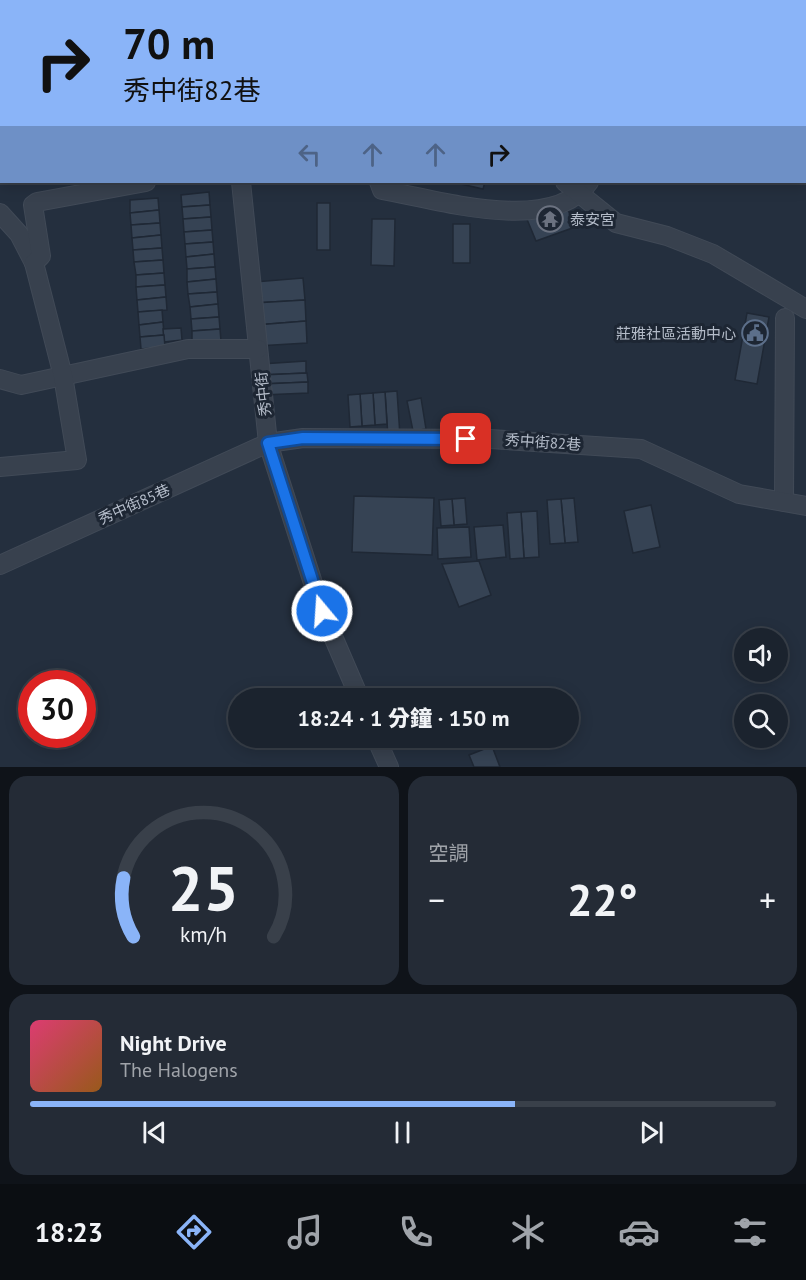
<!DOCTYPE html>
<html lang="zh-TW">
<meta charset="utf-8">
<style>
body{margin:0;font-family:"PT Sans","Noto Sans TC",sans-serif;background:#242b36;color:#f1f3f6;height:100vh;display:flex;flex-direction:column;font-size:22px;white-space:nowrap}
*{box-sizing:border-box;margin:0}
p{font-size:20px;color:#a0a4aa}
.icon{flex:none;width:33px;height:33px;fill:none;stroke:currentColor;stroke-width:2;stroke-linecap:round;stroke-linejoin:round}
.map{position:relative;height:767px;overflow:hidden}
.details{display:flex;flex-direction:column;gap:9px;padding:9px;background:#0f1319;flex:1}
.details>*{flex:none}
.banner{position:absolute;left:0px;top:0px;width:807px;height:183px;box-shadow:0 3px 15px #0003,0 0 0 2px #39404a;background:#8ab4f8;color:#111;overflow:hidden}
.fabs{position:absolute;left:734px;top:628px;display:grid;gap:12px}
.fabs a{display:grid;place-items:center;width:54px;height:54px;border-radius:50%;background:#1b232e;box-shadow:0 3px 15px #0003,0 0 0 2px #39404a;font-size:30px}
.speed{position:absolute;left:18px;top:670px;display:flex;gap:12px;font-size:30px;font-weight:700;text-align:center}
.speed>*{display:grid;place-content:center;width:78px;height:78px;border-radius:50%;background:#1b232e;box-shadow:0 3px 15px #0003,0 0 0 2px #39404a;line-height:1}
.speed .limit{border:9px solid #d22;background:#fff;color:#111}
.pin{position:absolute;display:grid;place-items:center;width:51px;height:51px;color:#fff;margin:-26px;border-radius:12px;box-shadow:0 3px 9px #0006}
.me{position:absolute;width:66px;margin:-33px;rotate:342deg;stroke-linejoin:round;filter:drop-shadow(0 0 4px #0008)}
.turn{display:flex;align-items:center;gap:21px;height:126px;padding:0 24px;font-size:27px}
.turn .icon{width:78px;height:78px;stroke-width:2.5}
.turn b{display:block;font-size:42px;line-height:51px}
.lanes{display:flex;align-items:center;height:57px;padding:0 24px;background:#0003;justify-content:center;gap:30px;direction:ltr}
.lanes .off{opacity:.35}
.big{font-size:45px;font-weight:800;line-height:1.1}
.details .widget{flex:1;display:flex;flex-direction:column;justify-content:center;gap:9px;min-width:0;padding:0 21px;border-radius:18px;background:#242b36}
.details .dial{align-items:center;gap:0}
.dial svg{height:156px;overflow:visible;fill:none;stroke:#39404a;stroke-width:7;stroke-linecap:round;text-anchor:middle}
.dial text{fill:#f1f3f6;stroke:none}
.song{display:flex;align-items:center;gap:18px}
.cover{width:72px;height:72px;border-radius:9px;background:linear-gradient(135deg,hsl(340 70% 55%),hsl(30 70% 35%))}
.played{height:6px;border-radius:3px;background:linear-gradient(90deg,#8ab4f8 65%,#39404a 65%)}
.keys{display:flex;justify-content:space-around;direction:ltr}
.heat{display:flex;justify-content:space-between;align-items:center;font-size:33px;direction:ltr}
.details .tiles{flex:1;display:grid;gap:9px;grid-template-columns:1fr 1fr}
.widget:last-child{grid-column:span 2}
.trip{position:absolute;left:228px;top:688px;width:351px;height:60px;border-radius:30px;background:#1b232e;box-shadow:0 3px 15px #0003,0 0 0 2px #39404a;font-weight:800;line-height:60px;text-align:center}
.menu{display:flex;height:96px;justify-content:space-around;align-items:center;background:#0b0e12;color:#a0a4aa}
.menu .icon{width:42px;height:42px}
.menu .active{color:#8ab4f8}
.menu b{font-size:27px;color:#f1f3f6}
.map>svg:first-child{display:block}
.building{fill:#364354;stroke:#1f2835;stroke-width:1.5}
.lines{fill:none;stroke-linecap:round;stroke-linejoin:round}
.minor-casing{stroke:#414a57;stroke-width:20}
.minor{stroke:#38414e;stroke-width:18}
.route-casing{stroke:#114b97;stroke-width:15}
.route{stroke:#1a73e8;stroke-width:10}
.labels{text-anchor:middle;dominant-baseline:central;stroke-width:6;stroke-linejoin:round;paint-order:stroke}
.poi-label{font-size:15px;fill:#b4bcc9;stroke:#1d2633;text-anchor:start}
.street-label{font-size:15px;fill:#b4bcc9;stroke:#1d2633}
</style>
<div class="map">
<svg width="806" height="767" viewBox="0 0 806 767">
<rect width="100%" height="100%" fill="#242f3e"/>
<g class="building">
<polygon points="462,182 485,182 483,189 461,184"/>
<polygon points="209,192 210,205 182,207 181,195"/>
<polygon points="558,195 578,226 536,241 524,212"/>
<polygon points="158,198 159,210 130,213 130,200"/>
<rect x="317" y="203" width="13" height="47"/>
<polygon points="210,205 211,217 183,219 182,207"/>
<polygon points="159,210 160,223 131,225 130,213"/>
<polygon points="211,217 212,230 184,232 183,219"/>
<polygon points="372,219 395,219 394,266 371,265"/>
<polygon points="160,223 161,235 132,238 131,225"/>
<rect x="453" y="224" width="17" height="39"/>
<polygon points="212,230 213,242 185,244 184,232"/>
<polygon points="161,235 162,248 133,250 132,238"/>
<polygon points="213,242 214,254 186,257 185,244"/>
<polygon points="162,248 163,260 134,262 133,250"/>
<polygon points="214,254 215,267 187,269 186,257"/>
<polygon points="163,260 164,273 136,275 134,262"/>
<polygon points="215,267 216,279 187,282 187,269"/>
<polygon points="164,273 165,285 136,287 136,275"/>
<polygon points="303,278 305,300 254,303 253,282"/>
<polygon points="216,279 217,292 188,294 187,282"/>
<polygon points="165,285 166,297 137,300 136,287"/>
<polygon points="217,292 218,304 190,307 188,294"/>
<polygon points="166,297 167,310 138,312 137,300"/>
<polygon points="305,300 306,321 256,325 254,303"/>
<polygon points="218,304 219,317 191,319 190,307"/>
<polygon points="162,310 163,322 139,325 138,312"/>
<polygon points="747,313 769,317 757,384 735,380"/>
<polygon points="219,317 220,329 192,331 191,319"/>
<polygon points="306,321 307,343 257,346 256,325"/>
<polygon points="163,322 164,335 140,337 139,325"/>
<polygon points="181,328 182,340 164,342 163,329"/>
<polygon points="220,329 221,341 192,344 192,331"/>
<polygon points="164,335 165,347 141,349 140,337"/>
<polygon points="306,361 306,373 261,375 261,364"/>
<polygon points="307,373 308,382 262,384 261,375"/>
<polygon points="308,382 308,393 262,395 262,384"/>
<polygon points="397,391 400,436 388,437 385,392"/>
<polygon points="385,392 387,424 375,425 373,393"/>
<polygon points="373,393 375,425 362,426 360,394"/>
<polygon points="360,394 362,426 350,427 348,395"/>
<polygon points="421,398 426,429 413,431 407,401"/>
<polygon points="354,496 434,498 432,555 352,552"/>
<polygon points="465,498 467,524 454,525 452,499"/>
<polygon points="574,498 578,542 565,543 561,499"/>
<polygon points="452,499 454,525 441,526 439,500"/>
<polygon points="561,499 565,543 550,544 547,500"/>
<polygon points="651,505 660,547 633,553 624,511"/>
<polygon points="537,511 539,557 524,558 521,512"/>
<polygon points="521,512 524,558 510,559 507,513"/>
<polygon points="503,525 506,557 477,560 474,527"/>
<polygon points="469,527 471,557 438,559 437,528"/>
<polygon points="479,561 491,595 459,607 442,564"/>
<polygon points="492,746 500,767 474,767 469,755"/>
</g>
<g class="lines">
<g class="minor-casing">
<g id="minor">
<polyline points="198,0 198,2"/>
<polyline points="274,0 277,2"/>
<polyline points="51,2 55,0"/>
<polyline points="607,2 610,0"/>
<polyline points="0,23 2,22"/>
<polyline points="241,182 268,443 322,611 360,699"/>
<path d="M 379,182 L 382,190 C 435,199 553,236 589,182"/>
<polyline points="565,182 616,223 667,236 713,254 806,309"/>
<polyline points="0,213 19,234 34,263"/>
<polyline points="0,379 21,385 188,349 258,349"/>
<polyline points="0,467 77,460 63,376 34,263 41,256 33,205 37,202 146,182"/>
<polyline points="784,502 785,318"/>
<polyline points="0,565 268,443 303,438 490,439 641,449 739,494 806,506"/>
<polyline points="376,738 389,767"/>
</g>
</g>
<use href="#minor" class="minor"/>
</g>
<g class="lines">
<g class="route-casing">
<polyline id="route" points="322,611 268,443 303,438 466,439"/>
</g>
<use href="#route" class="route"/>
</g>
<defs>
<g id="temple-ring" transform="scale(1.35)"><circle r="9.5" fill="#1d2633" stroke="#6b7280" stroke-width="1.5"/><path d="M0-6L5-2H3V0L6.5 2.5H4V6H1.5V3h-3V6H-4V2.5H-6.5L-3 0V-2H-5Z" fill="#6b7280"/></g>
<g id="civic-ring" transform="scale(1.35)"><circle r="9.5" fill="#1d2633" stroke="#5c6f8a" stroke-width="1.5"/><path d="M-.6-6.5H3V-4.5H.6V-3L4-1V1h2V6H-6V1h2V-1L-.6-3ZM-1.2 2.5V6h2.4V2.5Z" fill="#5c6f8a"/></g>
</defs>
<g fill-rule="evenodd">
<use href="#temple-ring" x="550" y="219"/>
<use href="#civic-ring" x="755" y="333"/>
</g>
<g class="labels">
<g class="poi-label">
<text x="570" y="219">泰安宮</text>
<text x="736" y="333" text-anchor="end">莊雅社區活動中心</text>
</g>
<g class="street-label">
<text transform="translate(263 394) rotate(-96)">秀中街</text>
<text transform="translate(543 442) rotate(4)">秀中街82巷</text>
<text transform="translate(134 504) rotate(-24)">秀中街85巷</text>
</g>
</g>
</svg>
<div class="fabs">
<a><svg class="icon" aria-label="sound" viewBox="0 0 24 24"><path d="M4 9h4l5-4v14l-5-4H4zM17 9q2 3 0 6"/></svg></a>
<a><svg class="icon" aria-label="search" viewBox="0 0 24 24"><circle cx="10" cy="10" r="6"/><path d="M15 15l6 6"/></svg></a>
</div>
<div class="speed"><div class="limit">30</div></div>
<div class="pin" style="left:466px;top:439px;background:#d93025"><svg class="icon" aria-label="arrive" viewBox="0 0 24 24"><path d="M6 21V4h12l-3 4 3 4H6"/></svg></div>
<svg class="me" style="left:322px;top:611px" viewBox="-20 -20 40 40"><circle r="17" fill="#1a73e8" stroke="#fff" stroke-width="3"/><path d="M0-11L8 9 0 5-8 9z" fill="#fff"/></svg>
<div class="trip">18:24 · 1 分鐘 · 150 m</div>
<div class="banner">
<div class="turn"><svg class="icon" aria-label="right" viewBox="0 0 24 24"><path d="M7 20v-9h11M14 6l5 5-5 5"/></svg><div><b>70 m</b>秀中街82巷</div></div>
<div class="lanes"><svg class="icon off" aria-label="left" viewBox="0 0 24 24"><path d="M17 20v-9H6M10 6l-5 5 5 5"/></svg><svg class="icon off" aria-label="ahead" viewBox="0 0 24 24"><path d="M12 20V5M6 11l6-6 6 6"/></svg><svg class="icon off" aria-label="ahead" viewBox="0 0 24 24"><path d="M12 20V5M6 11l6-6 6 6"/></svg><svg class="icon" aria-label="right" viewBox="0 0 24 24"><path d="M7 20v-9h11M14 6l5 5-5 5"/></svg></div>
</div>
</div>
<section class="details">
<div class="tiles">
<div class="widget dial"><svg viewBox="0 0 100 80">
<path d="M14 69A42 42 0 1 1 86 69"/>
<path d="M14 69A42 42 0 0 1 9 39" stroke="#8ab4f8"/>
<text x="50" y="56" font-size="32" font-weight="700">25</text>
<text x="50" y="72" font-size="11">km/h</text>
</svg></div>
<div class="widget"><p>空調</p>
<div class="heat"><a>−</a><b class="big">22°</b><a>+</a></div>
</div>
<div class="widget">
<div class="song"><i class="cover"></i><div><b>Night Drive</b><p>The Halogens</p></div></div>
<div class="played"></div>
<div class="keys"><svg class="icon" aria-label="previous" viewBox="0 0 24 24"><path d="M18 5L8 12l10 7zM5 5v14"/></svg><svg class="icon" aria-label="pause" viewBox="0 0 24 24"><path d="M8 5v14M16 5v14"/></svg><svg class="icon" aria-label="next" viewBox="0 0 24 24"><path d="M6 5l10 7-10 7zM19 5v14"/></svg></div>
</div>
</div>
</section>
<nav class="menu">
<b>18:23</b>
<svg class="icon active" aria-label="directions" viewBox="0 0 24 24"><path d="M12 3l9 9-9 9-9-9zM9 14v-3h6M13 9l2 2-2 2"/></svg>
<svg class="icon" aria-label="music" viewBox="0 0 24 24"><path d="M9 18V5l10-2v13"/><circle cx="6" cy="18" r="3"/><circle cx="16" cy="16" r="3"/></svg>
<svg class="icon" aria-label="phone" viewBox="0 0 24 24"><path d="M5 4h4l2 5-3 2q2 4 5 5l2-3 5 2v4C11 20 4 13 5 4z"/></svg>
<svg class="icon" aria-label="climate" viewBox="0 0 24 24"><path d="M12 3v18M4 7l16 10M4 17L20 7"/></svg>
<svg class="icon" aria-label="car" viewBox="0 0 24 24"><path d="M5 17H2v-5l4-1 3-4h7l3 4 3 1v5h-3M9 17h6M6 11h13"/><circle cx="7" cy="17" r="2"/><circle cx="17" cy="17" r="2"/></svg>
<svg class="icon" aria-label="filters" viewBox="0 0 24 24"><path d="M4 7h16M4 17h16"/><circle cx="9" cy="7" r="2"/><circle cx="15" cy="17" r="2"/></svg>
</nav>
